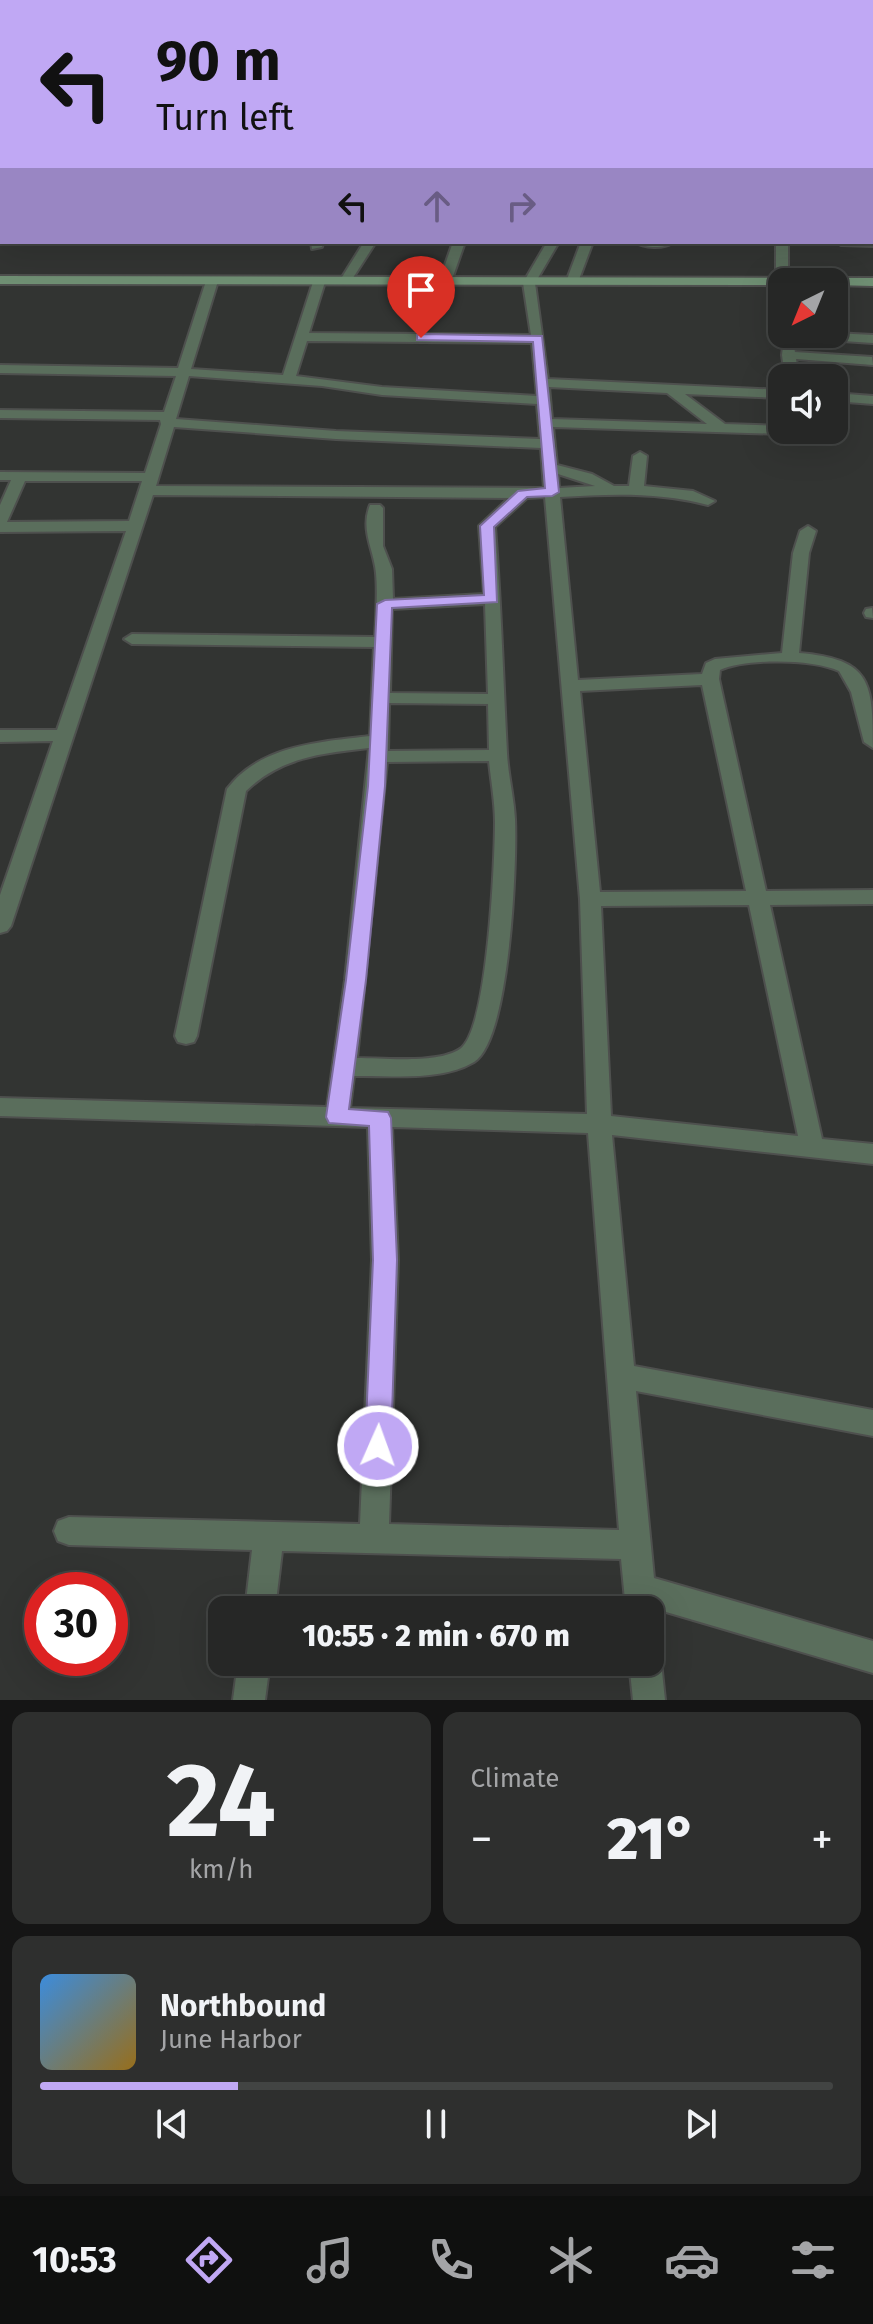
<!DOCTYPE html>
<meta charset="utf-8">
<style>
body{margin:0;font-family:"Fira Sans",sans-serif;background:#2e2f2e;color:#f1f3f6;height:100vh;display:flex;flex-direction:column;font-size:30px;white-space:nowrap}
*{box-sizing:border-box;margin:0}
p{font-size:26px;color:#a4a5a7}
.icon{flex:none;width:44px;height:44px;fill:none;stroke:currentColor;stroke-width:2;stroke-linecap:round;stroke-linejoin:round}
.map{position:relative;height:1700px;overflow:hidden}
.details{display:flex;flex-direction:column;gap:12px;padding:12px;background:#151515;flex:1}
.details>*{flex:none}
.top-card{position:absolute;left:0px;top:0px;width:874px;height:244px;box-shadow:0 8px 32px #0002,0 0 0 2px #424443;background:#c0a8f4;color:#111;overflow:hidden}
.needle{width:52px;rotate:223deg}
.controls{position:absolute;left:768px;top:268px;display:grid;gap:16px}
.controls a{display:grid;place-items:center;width:80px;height:80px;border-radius:16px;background:#262726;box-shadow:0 8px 32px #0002,0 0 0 2px #424443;font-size:40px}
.speed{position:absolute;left:24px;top:1572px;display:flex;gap:16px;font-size:40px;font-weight:700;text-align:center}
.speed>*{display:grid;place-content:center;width:104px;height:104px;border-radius:50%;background:#262726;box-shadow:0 8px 32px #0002,0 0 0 2px #424443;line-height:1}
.speed .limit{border:12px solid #d22;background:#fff;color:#111}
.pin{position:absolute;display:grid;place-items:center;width:68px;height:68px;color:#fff;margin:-82px -34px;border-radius:50% 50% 50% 0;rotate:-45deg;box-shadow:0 0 8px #0007}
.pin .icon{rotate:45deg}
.me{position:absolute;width:88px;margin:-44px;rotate:2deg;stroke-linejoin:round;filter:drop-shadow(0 0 6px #0008)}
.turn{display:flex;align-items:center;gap:28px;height:168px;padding:0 24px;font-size:36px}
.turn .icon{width:104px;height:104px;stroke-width:2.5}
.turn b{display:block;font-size:56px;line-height:68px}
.lanes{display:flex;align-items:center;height:76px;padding:0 24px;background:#0003;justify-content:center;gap:40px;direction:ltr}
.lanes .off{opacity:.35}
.big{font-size:60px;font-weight:800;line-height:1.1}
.details .card{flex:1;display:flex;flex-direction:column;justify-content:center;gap:12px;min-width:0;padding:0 28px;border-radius:16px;background:#2e2f2e}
.details .dial{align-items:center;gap:0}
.dial b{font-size:104px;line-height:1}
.song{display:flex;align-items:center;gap:24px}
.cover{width:96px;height:96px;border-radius:12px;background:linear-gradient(135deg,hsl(210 70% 55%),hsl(40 70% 35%))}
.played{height:8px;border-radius:4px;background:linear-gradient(90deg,#c0a8f4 25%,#424443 25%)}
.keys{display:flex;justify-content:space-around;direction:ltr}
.heat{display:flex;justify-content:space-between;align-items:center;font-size:44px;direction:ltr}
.details .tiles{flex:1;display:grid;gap:12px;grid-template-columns:1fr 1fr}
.card:last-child{grid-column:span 2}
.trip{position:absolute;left:208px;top:1596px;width:456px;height:80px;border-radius:16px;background:#262726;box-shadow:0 8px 32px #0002,0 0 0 2px #424443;font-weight:800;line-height:80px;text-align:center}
.tabs{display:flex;height:128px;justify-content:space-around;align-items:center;background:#0f100f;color:#a4a5a7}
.tabs .icon{width:56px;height:56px}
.tabs .on{color:#c0a8f4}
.tabs b{font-size:36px;color:#f1f3f6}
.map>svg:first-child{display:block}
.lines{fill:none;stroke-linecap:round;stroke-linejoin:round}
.street-casing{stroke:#4e504e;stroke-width:4}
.secondary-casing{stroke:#4e504e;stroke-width:4}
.street{fill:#5a6e5c;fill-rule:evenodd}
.secondary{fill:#6f8f73;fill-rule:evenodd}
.route{fill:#c0a8f4;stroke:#7d6d9f;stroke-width:2}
</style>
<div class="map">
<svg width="873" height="1700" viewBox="0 0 873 1700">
<rect width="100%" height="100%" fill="#323432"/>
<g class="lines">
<g class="street-casing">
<g id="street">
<polygon points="315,0 323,0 324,2 316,2"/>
<polygon points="390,0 398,0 399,2 391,2"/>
<polygon points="475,0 483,0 484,2 476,2"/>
<polygon points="536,0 544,0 545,2 537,2"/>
<rect x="597" y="0" width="8" height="2"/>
<polygon points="656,0 664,0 665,2 657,2"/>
<polygon points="723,0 731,0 732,2 724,2"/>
<rect x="872" y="37" width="1" height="4"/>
<polygon points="873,56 873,62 872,63 872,57"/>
<rect x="872" y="143" width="1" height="6"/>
<polygon points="0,163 2,163 0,171"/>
<polygon points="872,240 873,246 841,245 835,242"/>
<polygon points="311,242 323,242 322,247 312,249"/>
<polygon points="364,242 376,242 349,284 341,284 339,282"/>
<polygon points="453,242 465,242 451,282 445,286 439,282"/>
<path d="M 547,242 L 559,242 L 535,283 L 548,379 L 782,390 L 782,398 L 685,394 L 725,424 L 782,426 L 782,430 L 791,430 L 784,434 L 553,427 L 557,465 L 592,474 L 614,486 L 629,486 L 633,456 L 640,452 L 647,456 L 644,486 L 693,491 L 715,501 L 708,505 C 659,492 611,494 560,497 L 578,680 L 702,674 L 706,663 L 715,659 L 782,653 L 793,553 L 800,531 L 808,526 L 816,531 L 809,553 L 799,653 C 871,659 873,682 873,748 L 864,742 L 851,692 L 839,671 C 813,659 747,658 720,670 L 719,679 L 766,891 L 873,890 L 873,904 L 770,905 L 822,1139 L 873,1144 L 873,1164 L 612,1135 L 634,1366 L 873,1410 L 873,1436 L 636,1391 L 654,1578 L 873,1641 L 873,1673 L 656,1609 L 650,1622 L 650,1610 L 626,1610 L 621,1559 L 282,1551 L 275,1610 L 245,1610 L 252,1550 L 69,1545 L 58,1541 L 54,1531 L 58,1521 L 69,1517 L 360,1524 L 372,1260 L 368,1127 L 0,1116 L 0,1098 L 327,1107 L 345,980 L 369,748 C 323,753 281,757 246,791 L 197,1036 L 194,1042 L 186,1044 L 178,1042 L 175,1036 L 227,789 C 260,745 320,742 370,736 L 374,647 L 132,644 L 124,639 L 132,634 L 375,637 C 376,616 378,594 376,573 C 374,550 360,530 370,505 L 380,505 L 383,508 L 383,546 L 392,569 L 393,599 L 484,594 L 479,526 L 509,498 L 153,495 L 11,926 L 7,931 L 0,933 L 0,895 L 53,741 L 0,742 L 0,730 L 57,730 L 126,531 L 0,532 L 0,505 L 11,480 L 0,480 L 0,472 L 145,473 L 161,424 L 160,420 L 0,418 L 0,410 L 164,412 L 176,376 L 0,373 L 0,365 L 178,368 L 206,281 L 212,277 L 218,281 L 191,369 L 283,375 L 313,282 L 319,278 L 325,282 L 309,333 L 531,335 L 523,283 ZM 307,341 L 532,343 L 537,396 L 382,387 L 296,376 ZM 189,376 L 322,386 L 382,395 L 537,404 L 540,439 L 336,431 L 176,419 ZM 549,387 L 667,393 L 707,424 L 552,419 ZM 174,427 L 336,439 L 541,448 L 544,488 L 156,486 ZM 558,474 L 595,486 L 559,488 ZM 25,481 L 142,481 L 129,521 L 7,522 ZM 545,497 L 580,899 L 587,1114 L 350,1108 L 354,1076 C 392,1075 440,1082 474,1062 C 510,1040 517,862 515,819 C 514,797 508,775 507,753 C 503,677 501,602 495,527 L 527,498 ZM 485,604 L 488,694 L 390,693 L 392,609 ZM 702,685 L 746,891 L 600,892 L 580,691 ZM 389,703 L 488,704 L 489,750 L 388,751 ZM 489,761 C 491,781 495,802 495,822 C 495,859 488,1030 460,1049 C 438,1064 383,1058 357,1058 L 387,762 ZM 749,905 L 798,1136 L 611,1116 L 601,906 ZM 392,1127 L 588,1133 L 619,1530 L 389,1524 L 398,1260 Z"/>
<polygon points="581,242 593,242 578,282 568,284 566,282"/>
<path d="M 635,242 L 671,242 L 672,243 C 664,249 643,248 635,242 Z"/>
<polygon points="776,242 788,242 788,282 782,282 782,287 776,283"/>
<polygon points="834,333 873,335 873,343 797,338 791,334"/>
<polygon points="784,339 792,339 795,352 872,357 873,365 796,359 799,378 785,378 782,355"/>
<polygon points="834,393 873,396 873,404 834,401"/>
<polygon points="872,608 873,618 866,617 864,613 866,609"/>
<polygon points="650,1648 656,1651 661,1662 665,1700 633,1700 629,1662 650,1662"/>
<polygon points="238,1662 270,1662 265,1700 233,1700"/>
</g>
</g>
<g class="secondary-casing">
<g id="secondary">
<polygon points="786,0 794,0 796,2 788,2"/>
<polygon points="872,87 873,88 873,94 872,93"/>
<polygon points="0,276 873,278 873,286 834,285 834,282 782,282 782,285 0,284"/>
</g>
</g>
<use href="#street" class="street"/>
<use href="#secondary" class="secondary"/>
</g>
<polygon class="route" points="421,334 542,336 559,492 552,496 527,497 494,527 497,602 392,608 385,786 366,980 349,1109 388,1112 391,1118 397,1260 391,1446 387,1454 378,1458 369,1454 365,1446 373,1260 369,1126 329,1123 326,1117 346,980 368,786 377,604 385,600 484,595 480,526 518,491 545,488 533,342 417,340 417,335"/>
</svg>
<div class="controls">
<a><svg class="needle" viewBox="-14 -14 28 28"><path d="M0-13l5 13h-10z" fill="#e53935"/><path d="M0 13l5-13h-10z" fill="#a4a5a7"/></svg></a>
<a><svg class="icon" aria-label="sound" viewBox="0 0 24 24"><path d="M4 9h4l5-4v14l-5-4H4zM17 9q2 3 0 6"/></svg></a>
</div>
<div class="speed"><div class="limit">30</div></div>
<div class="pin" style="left:421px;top:338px;background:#d93025"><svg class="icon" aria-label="arrive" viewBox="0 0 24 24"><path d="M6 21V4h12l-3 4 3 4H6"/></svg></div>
<svg class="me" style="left:378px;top:1446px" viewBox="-20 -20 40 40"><circle r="17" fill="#c0a8f4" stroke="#fff" stroke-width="3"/><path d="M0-11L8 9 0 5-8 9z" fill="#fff"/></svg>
<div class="trip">10:55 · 2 min · 670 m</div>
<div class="top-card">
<div class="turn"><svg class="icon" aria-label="left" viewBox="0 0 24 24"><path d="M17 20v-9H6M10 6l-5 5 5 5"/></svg><div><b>90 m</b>Turn left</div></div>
<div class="lanes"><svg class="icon" aria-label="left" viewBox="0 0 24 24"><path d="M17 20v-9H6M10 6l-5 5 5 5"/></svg><svg class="icon off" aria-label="ahead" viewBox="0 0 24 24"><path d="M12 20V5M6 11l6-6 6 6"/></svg><svg class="icon off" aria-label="right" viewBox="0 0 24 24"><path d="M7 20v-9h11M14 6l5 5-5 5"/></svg></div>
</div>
</div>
<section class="details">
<div class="tiles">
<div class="card dial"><b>24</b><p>km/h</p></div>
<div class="card"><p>Climate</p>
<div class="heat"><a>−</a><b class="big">21°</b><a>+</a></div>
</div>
<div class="card">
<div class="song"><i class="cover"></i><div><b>Northbound</b><p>June Harbor</p></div></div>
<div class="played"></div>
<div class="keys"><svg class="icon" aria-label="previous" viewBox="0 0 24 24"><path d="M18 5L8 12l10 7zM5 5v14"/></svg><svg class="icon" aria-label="pause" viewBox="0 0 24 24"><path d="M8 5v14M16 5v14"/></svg><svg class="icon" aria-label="next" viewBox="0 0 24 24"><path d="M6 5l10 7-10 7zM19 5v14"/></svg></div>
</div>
</div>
</section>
<nav class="tabs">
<b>10:53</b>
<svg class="icon on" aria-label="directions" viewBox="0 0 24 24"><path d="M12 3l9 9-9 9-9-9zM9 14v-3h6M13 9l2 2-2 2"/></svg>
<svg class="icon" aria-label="music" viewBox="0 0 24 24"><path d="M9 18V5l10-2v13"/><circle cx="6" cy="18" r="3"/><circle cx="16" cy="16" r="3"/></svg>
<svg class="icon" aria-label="phone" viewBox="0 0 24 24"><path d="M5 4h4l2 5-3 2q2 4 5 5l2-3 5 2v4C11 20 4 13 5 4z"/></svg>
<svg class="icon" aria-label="climate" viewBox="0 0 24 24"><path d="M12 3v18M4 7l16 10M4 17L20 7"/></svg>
<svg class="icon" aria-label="car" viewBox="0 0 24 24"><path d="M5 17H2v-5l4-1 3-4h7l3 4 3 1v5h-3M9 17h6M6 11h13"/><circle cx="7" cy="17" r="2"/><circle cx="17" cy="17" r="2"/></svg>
<svg class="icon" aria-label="filters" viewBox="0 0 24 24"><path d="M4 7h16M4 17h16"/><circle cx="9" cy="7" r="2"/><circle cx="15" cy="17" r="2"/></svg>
</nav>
